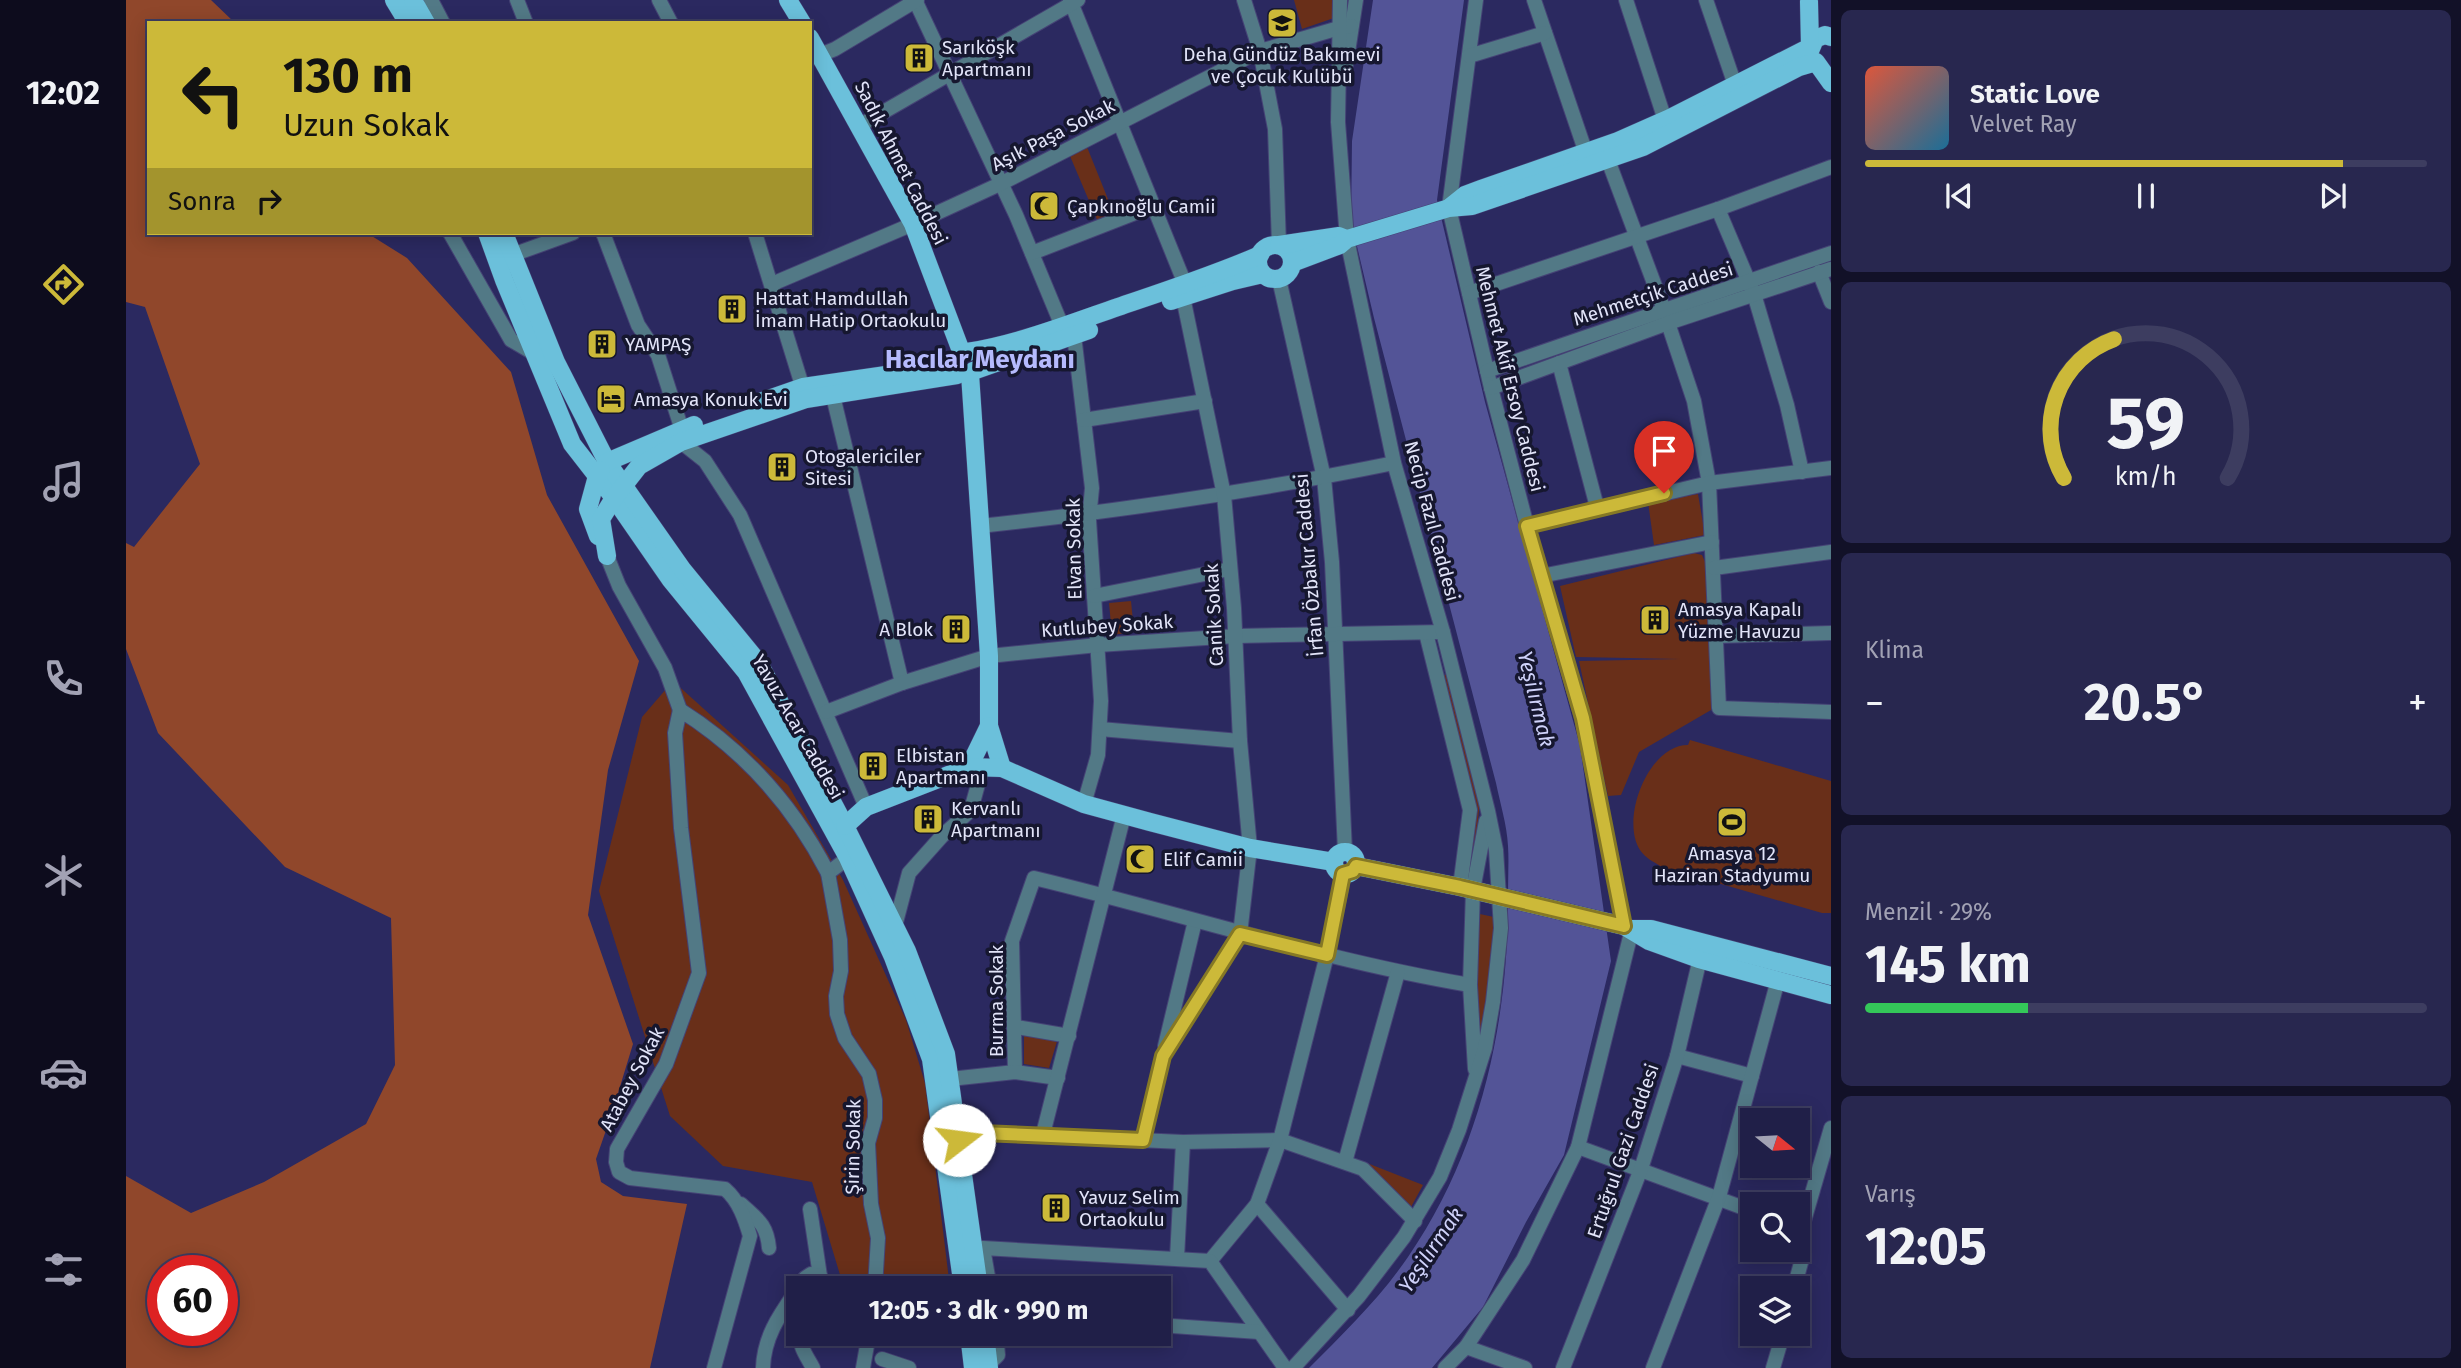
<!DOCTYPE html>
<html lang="tr">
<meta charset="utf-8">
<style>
body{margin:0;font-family:"Fira Sans",sans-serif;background:#28274f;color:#f1f3f6;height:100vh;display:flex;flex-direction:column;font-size:26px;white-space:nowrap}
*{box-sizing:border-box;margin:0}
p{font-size:23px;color:#a2a2b4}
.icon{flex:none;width:38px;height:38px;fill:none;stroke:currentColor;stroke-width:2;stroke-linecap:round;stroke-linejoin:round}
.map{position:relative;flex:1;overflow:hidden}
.panel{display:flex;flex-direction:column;gap:10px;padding:10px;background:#121128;width:630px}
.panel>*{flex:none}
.banner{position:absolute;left:21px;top:21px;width:665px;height:214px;border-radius:0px;box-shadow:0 4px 18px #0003,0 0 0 2px #3d3d60;background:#ccb939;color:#111;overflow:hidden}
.needle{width:46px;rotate:108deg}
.fabs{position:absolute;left:1614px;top:1108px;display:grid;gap:14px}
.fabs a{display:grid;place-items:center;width:70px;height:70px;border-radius:0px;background:#201f48;box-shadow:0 4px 18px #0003,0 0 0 2px #3d3d60;font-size:35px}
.speed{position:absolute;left:21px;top:1255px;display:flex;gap:14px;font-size:35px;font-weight:700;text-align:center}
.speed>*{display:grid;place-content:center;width:91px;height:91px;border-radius:50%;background:#201f48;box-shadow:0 4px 18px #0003,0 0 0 2px #3d3d60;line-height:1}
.speed .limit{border:10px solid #d22;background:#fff;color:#111}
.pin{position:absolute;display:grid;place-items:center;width:60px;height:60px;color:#fff;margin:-72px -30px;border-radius:50% 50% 50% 0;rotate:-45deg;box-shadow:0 0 7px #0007}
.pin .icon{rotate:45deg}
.me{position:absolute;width:77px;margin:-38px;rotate:75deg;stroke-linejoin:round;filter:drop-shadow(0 0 5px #0008)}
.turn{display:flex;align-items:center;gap:24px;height:147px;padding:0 21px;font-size:32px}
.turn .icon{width:91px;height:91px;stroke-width:2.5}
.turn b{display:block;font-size:49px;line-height:60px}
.then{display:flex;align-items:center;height:66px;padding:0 21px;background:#0003;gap:14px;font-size:26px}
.big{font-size:52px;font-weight:700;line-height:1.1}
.panel .widget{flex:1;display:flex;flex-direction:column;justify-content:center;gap:10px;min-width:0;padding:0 24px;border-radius:10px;background:#28274f}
.panel .dial{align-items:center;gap:0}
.dial svg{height:182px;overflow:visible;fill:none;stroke:#3d3d60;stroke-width:7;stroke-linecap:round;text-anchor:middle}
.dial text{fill:#f1f3f6;stroke:none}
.song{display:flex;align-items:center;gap:21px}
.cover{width:84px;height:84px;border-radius:10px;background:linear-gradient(135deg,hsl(10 70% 55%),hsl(200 70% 35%))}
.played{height:7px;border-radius:4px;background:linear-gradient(90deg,#ccb939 85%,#3d3d60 85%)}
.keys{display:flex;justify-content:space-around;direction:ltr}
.heat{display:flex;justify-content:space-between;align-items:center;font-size:38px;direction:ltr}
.charge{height:10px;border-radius:5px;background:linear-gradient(90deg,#34c759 29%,#3d3d60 0)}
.trip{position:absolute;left:660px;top:1276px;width:385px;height:70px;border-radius:0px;background:#201f48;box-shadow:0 4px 18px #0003,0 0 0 2px #3d3d60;font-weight:700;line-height:70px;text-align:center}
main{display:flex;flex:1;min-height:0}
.tab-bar{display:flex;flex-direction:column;width:126px;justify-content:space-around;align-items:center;background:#0d0c1d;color:#a2a2b4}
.tab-bar .icon{width:49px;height:49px}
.tab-bar .selected{color:#ccb939}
.tab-bar b{font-size:32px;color:#f1f3f6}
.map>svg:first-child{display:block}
.green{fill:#692f19}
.forest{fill:#90472b;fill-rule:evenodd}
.water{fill:#535497}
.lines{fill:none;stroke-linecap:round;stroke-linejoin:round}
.minor-casing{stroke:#454375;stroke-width:16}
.major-casing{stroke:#454375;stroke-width:19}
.minor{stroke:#527986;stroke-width:14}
.major{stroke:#6bc0db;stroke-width:18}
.route-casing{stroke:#857825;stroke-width:18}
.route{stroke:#ccb939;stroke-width:12}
.labels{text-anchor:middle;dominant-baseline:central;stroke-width:7;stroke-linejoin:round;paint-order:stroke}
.poi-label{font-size:19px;fill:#e2e4f9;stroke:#16172f;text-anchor:start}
.street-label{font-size:19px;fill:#e2e4f9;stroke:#16172f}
.water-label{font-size:21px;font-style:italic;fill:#cfd2fa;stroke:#16172f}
.district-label{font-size:26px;font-weight:bold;fill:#b5bafd;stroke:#16172f}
</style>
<main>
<nav class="tab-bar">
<b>12:02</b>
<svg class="icon selected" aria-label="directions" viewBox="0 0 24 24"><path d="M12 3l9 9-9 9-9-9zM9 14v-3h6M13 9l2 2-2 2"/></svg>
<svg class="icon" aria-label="music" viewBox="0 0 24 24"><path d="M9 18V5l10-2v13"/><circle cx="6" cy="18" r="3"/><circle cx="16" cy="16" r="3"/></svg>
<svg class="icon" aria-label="phone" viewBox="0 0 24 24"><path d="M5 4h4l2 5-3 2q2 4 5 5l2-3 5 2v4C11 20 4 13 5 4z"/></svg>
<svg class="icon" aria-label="climate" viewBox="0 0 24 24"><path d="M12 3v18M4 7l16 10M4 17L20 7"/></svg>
<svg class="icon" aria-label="car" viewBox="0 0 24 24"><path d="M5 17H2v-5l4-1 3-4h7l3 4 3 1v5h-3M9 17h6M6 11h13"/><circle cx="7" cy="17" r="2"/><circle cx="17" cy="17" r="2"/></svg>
<svg class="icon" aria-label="filters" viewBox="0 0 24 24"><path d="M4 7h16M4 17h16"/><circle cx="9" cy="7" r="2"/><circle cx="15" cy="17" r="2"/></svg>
</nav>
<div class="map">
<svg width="1705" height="1368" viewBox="0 0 1705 1368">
<rect width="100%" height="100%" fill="#2b2960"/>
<g class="green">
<polygon points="1168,0 1209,0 1208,18 1176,29"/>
<polygon points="961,147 988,214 972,222 944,156"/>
<polygon points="1572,494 1579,535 1528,545 1522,502"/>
<polygon points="1568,553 1576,555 1580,564 1586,659 1585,710 1513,752 1495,795 1482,796 1453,661 1554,659 1450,657 1434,586"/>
<polygon points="1005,601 1008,632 986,635 983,603"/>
<polygon points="1322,674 1354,799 1347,875 1340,874 1349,798 1314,676"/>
<polygon points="547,681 662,785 717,880 780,1020 799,1083 824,1288 718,1288 686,1182 597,1166 544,1116 473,891 516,717"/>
<path d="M 1564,740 L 1705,781 L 1705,913 L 1696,913 L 1536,867 C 1528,862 1519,858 1514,850 C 1494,819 1522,745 1562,745 Z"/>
<polygon points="1349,913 1368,917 1364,994 1352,1045"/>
<polygon points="898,1032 932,1038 923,1068 898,1064"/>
<polygon points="1241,1163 1297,1185 1285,1207 1283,1209"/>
</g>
<path class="forest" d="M 0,0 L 85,0 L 109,23 L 23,23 L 23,233 L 241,233 L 281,258 L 385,372 L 421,495 L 513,661 L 482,770 L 462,915 L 507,1044 L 485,1116 L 470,1159 L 475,1182 L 497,1196 L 561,1204 L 524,1368 L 0,1368 L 0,1176 L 65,1213 L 138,1182 L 240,1124 L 269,1065 L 265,918 L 159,867 L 32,733 L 0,649 L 0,543 L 8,547 L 74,464 L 19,307 L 0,302 ZM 37,1270 L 96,1270 L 96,1330 L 37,1330 Z"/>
<path class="water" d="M 1247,0 L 1338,0 L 1311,200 L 1359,402 L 1454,746 L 1485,961 L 1438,1155 L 1400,1222 L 1357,1307 L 1306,1368 L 1183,1368 C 1218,1333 1254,1298 1282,1257 C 1355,1151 1383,1021 1382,894 C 1382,878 1383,861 1382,846 C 1381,825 1374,803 1370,783 L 1248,318 L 1225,221 L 1226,141 Z"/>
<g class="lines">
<g class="minor-casing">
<g id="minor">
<polyline points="305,0 317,23"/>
<polyline points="391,0 400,23"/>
<polyline points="533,0 545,23"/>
<polyline points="789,0 890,215 936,326"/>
<polyline points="944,0 1059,284"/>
<polyline points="1118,0 1134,51 1149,129 1153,245"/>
<polyline points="1350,0 1323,208 1365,388 1401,526 1456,718 1498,926"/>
<polyline points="1408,0 1460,153"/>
<polyline points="1500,0 1539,120"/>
<polyline points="1580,0 1609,85"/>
<polyline points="1343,56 1419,33"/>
<polyline points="684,59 709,49 791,0"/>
<polyline points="1220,65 1230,0"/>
<polyline points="733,126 952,0"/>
<polyline points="1482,160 1538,310"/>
<polyline points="1592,209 1628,294 1661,405 1676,472"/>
<polyline points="324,233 385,340 409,354"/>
<polyline points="477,233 512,325 532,355 556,430 555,442 579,461 614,515 740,807"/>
<polyline points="629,233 679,395"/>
<polyline points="906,253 1027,206"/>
<polyline points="386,255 447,233"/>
<polyline points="1693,272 1705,302"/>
<polyline points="1153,279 1198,478 1206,562 1219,852"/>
<polyline points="646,284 787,224 874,184 1134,51 1213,28 1225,26"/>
<polyline points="1343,293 1592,209 1705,167"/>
<polyline points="1542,323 1568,401 1583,483 1593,708 1705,712"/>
<polyline points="948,335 966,488 963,520 975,701 972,755 958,804"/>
<polyline points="1433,363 1471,507"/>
<polyline points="1361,371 1705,253"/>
<polyline points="1365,388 1542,323 1705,269"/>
<polyline points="707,396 776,683"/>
<polyline points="958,420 1079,401"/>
<path d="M 854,526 C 993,511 1131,491 1268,463"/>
<polyline points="1401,526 1583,483 1705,468"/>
<polyline points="481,556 493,586 539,668 554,710"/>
<polyline points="1588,568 1705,552"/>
<polyline points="1415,576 1586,542"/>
<polyline points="968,596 1104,569"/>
<polyline points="1300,633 1344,810 1334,887"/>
<polyline points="1591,636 1705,633"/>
<polyline points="700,712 776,683 863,656 972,645 1110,636 1317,632"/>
<polyline points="974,729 1114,741"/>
<polyline points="722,858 702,873 714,940 715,971 710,996 711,1014 719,1038 743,1074 749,1100 749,1118 742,1143 745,1204 752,1238 749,1288"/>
<polyline points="769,926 783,873 816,836 845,810 857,766"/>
<polyline points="890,1027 943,1036"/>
<polyline points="1039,1046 1069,921"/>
<polyline points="1551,1056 1626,1076"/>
<polyline points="1349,1069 1344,985 1347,890 1360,821"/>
<path d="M 889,1072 L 886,941 L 908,878 C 1054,913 1196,960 1344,985"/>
<polyline points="824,1079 889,1072 932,1078"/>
<polyline points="832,1132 1057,1142 1154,1140 1237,1169 1289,1221"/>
<polyline points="917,1134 998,815"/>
<polyline points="1017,1140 1037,1056 1114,934 1124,848 1114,741 1108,608 1098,495 1057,297"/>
<polyline points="1452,1147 1626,1211"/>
<polyline points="1219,1162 1272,972"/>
<path d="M 615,1204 C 631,1219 641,1224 643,1248"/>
<polyline points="1131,1204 1222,1310"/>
<polyline points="684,1209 694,1276"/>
<polyline points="1671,1245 1705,1128"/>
<polyline points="1051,1258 1057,1142"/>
<polyline points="1084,1261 1131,1204 1154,1140 1201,955 1218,874"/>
<polyline points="864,1288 857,1248 1084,1261 1159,1368"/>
<polyline points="1668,1288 1676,1259 1675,1236"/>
<polyline points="1032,1325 1133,1332"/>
<path d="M 675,1334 C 672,1346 682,1358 687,1368"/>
<polyline points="1340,1347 1399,1368"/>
<polyline points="756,1359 783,1368"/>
<polyline points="863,1364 872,1355 870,1334"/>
<path d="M 588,1368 L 624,1236 C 619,1219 613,1201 599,1189 L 504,1178 L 493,1172 L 490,1162 L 491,1149 L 540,1064 L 573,973 L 555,828 L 549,733 L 554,710 C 619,751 667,805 702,873"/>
<path d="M 637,1368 C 638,1331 660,1307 679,1278 L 685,1274 L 694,1276 L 697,1281 L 696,1288"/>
<polyline points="737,1368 743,1334"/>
<polyline points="1167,1368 1233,1296 1278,1237 1314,1177 1333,1130 1359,1048 1367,1002 1375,928 1370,850 1362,811 1317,632 1268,463 1221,239 1212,122 1214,0"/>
<polyline points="1319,1368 1340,1347 1397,1260 1452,1147 1506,929"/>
<polyline points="1437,1368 1515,1169 1551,1056 1576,950"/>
<polyline points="1527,1368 1593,1197 1652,980"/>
<polyline points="1647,1368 1657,1334"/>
</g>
</g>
<g class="major-casing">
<g id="major">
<polyline points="268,0 282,23"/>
<polyline points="287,0 300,23"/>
<polyline points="662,0 676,23"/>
<polyline points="684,38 787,224 835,351"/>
<polyline points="1684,51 1689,39 1699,35 1705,37"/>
<polyline points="1324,207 1339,195 1355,189 1492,141 1544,118 1684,47 1683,2"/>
<polyline points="361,233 378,280 446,444 488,498 544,579 620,672 722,858 767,957 805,1059 837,1288"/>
<polyline points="378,233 430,362 481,462 556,569 633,663 719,826 781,951 820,1054 853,1288"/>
<circle cx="1149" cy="262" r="17"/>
<polyline points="1153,245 1213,236 1218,238"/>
<polyline points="1166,263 1214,245 1221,239 1323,208 1346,206 1517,147 1673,67 1690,62 1705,83"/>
<polyline points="1045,301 1107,281 1137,274"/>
<path d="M 841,352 C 892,344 943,324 992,307 C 1039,291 1088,275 1134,255"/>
<polyline points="847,371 963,330"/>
<polyline points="844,374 863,656 863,726 876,768"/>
<polyline points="634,402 677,387 760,375 824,361"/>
<polyline points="481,462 568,425"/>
<polyline points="472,536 462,509 471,476 475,470"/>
<polyline points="481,556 475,519 488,498 513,466 555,442 680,399 831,375"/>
<polyline points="843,767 863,726"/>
<polyline points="719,826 740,807 843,767 876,768 958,804 1024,822 1124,848 1208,862"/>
<circle cx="1219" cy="863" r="11"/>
<polyline points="1230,866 1334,887 1498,926 1523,941 1573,959 1705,995"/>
<polyline points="1506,929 1525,929 1705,976"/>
<polyline points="843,1334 847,1368"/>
<polyline points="859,1334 863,1368"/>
</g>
</g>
<use href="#minor" class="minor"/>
<use href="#major" class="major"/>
</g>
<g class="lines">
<g class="route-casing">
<polyline id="route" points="833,1140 832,1132 1017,1140 1037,1056 1114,934 1201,955 1217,874 1227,871 1230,866 1334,887 1498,926 1457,718 1401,526 1538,493"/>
</g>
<use href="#route" class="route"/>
</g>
<defs>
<g id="school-square" transform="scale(1.575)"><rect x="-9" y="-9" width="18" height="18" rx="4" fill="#ccb939" stroke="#16172f"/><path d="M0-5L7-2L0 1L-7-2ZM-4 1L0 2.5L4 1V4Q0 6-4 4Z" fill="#111"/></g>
<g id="building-square" transform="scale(1.575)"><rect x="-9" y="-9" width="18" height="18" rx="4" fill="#ccb939" stroke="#16172f"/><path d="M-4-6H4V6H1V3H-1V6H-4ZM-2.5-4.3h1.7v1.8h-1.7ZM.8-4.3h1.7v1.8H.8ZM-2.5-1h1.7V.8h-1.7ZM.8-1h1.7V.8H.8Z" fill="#111"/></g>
<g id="mosque-square" transform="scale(1.575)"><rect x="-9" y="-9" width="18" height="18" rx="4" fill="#ccb939" stroke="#16172f"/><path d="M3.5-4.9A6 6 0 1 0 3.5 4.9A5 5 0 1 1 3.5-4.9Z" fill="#111"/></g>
<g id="hotel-square" transform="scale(1.575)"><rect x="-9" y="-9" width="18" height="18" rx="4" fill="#ccb939" stroke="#16172f"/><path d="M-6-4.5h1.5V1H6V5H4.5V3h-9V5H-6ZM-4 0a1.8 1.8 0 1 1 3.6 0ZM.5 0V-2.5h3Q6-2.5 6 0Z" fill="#111"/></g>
<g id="stadium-square" transform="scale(1.575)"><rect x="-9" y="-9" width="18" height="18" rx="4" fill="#ccb939" stroke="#16172f"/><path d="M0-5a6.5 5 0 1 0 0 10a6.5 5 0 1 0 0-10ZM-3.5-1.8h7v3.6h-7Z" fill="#111"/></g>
</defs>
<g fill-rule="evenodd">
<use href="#school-square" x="1156" y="23"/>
<use href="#building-square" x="793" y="58"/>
<use href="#mosque-square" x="918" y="206"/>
<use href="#building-square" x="606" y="309"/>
<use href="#building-square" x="476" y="344"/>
<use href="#hotel-square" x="485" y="399"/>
<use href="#building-square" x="656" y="467"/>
<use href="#building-square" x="1529" y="620"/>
<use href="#building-square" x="830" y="629"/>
<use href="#building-square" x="747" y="766"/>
<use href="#building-square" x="802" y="819"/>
<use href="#stadium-square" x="1606" y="822"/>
<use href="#mosque-square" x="1014" y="859"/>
<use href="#building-square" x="930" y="1208"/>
</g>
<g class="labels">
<g class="poi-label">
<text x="816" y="47">Sarıköşk<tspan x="816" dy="22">Apartmanı</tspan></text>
<text x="1156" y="54" text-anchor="middle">Deha Gündüz Bakımevi<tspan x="1156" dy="22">ve Çocuk Kulübü</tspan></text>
<text x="941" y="206">Çapkınoğlu Camii</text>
<text x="629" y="298">Hattat Hamdullah<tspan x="629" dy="22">İmam Hatip Ortaokulu</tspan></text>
<text x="499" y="344">YAMPAŞ</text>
<text x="508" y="399">Amasya Konuk Evi</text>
<text x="679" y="456">Otogalericiler<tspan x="679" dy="22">Sitesi</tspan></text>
<text x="1552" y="609">Amasya Kapalı<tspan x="1552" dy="22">Yüzme Havuzu</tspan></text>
<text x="807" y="629" text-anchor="end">A Blok</text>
<text x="770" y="755">Elbistan<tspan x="770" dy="22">Apartmanı</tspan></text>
<text x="825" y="808">Kervanlı<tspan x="825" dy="22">Apartmanı</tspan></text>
<text x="1606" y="853" text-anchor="middle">Amasya 12<tspan x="1606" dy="22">Haziran Stadyumu</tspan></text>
<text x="1037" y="859">Elif Camii</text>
<text x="953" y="1197">Yavuz Selim<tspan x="953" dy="22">Ortaokulu</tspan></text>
</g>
<g class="street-label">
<text transform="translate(927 135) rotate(-27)">Aşık Paşa Sokak</text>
<text transform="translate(775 163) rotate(63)">Sadık Ahmet Caddesi</text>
<text transform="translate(1527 294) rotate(-18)">Mehmetçik Caddesi</text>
<text transform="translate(1384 379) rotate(76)">Mehmet Akif Ersoy Caddesi</text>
<text transform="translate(1306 521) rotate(75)">Necip Fazıl Caddesi</text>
<text transform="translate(948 549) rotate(-91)">Elvan Sokak</text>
<text transform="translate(1183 565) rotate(-95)">İrfan Özbakır Caddesi</text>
<text transform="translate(1088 615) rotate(-93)">Canik Sokak</text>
<text transform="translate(981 626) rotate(-4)">Kutlubey Sokak</text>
<text transform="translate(672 727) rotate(60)">Yavuz Acar Caddesi</text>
<text transform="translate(870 1001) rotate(-90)">Burma Sokak</text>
<text transform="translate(506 1079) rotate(-62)">Atabey Sokak</text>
<text transform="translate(727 1147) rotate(-89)">Şirin Sokak</text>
<text transform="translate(1497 1151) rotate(-71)">Ertuğrul Gazi Caddesi</text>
</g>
<g class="water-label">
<text transform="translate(1410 699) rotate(76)">Yeşilırmak</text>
<text transform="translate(1305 1250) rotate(-56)">Yeşilırmak</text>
</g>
<g class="district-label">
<text x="854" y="359">Hacılar Meydanı</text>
</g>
</g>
</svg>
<div class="fabs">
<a><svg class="needle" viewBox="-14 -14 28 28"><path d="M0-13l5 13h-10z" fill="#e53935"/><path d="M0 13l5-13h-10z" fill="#a2a2b4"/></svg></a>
<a><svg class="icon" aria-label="search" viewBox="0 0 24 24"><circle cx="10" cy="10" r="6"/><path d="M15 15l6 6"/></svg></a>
<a><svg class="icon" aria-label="layers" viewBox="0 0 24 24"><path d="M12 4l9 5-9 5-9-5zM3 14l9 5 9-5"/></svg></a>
</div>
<div class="speed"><div class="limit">60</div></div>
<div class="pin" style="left:1538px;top:493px;background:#d93025"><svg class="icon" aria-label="arrive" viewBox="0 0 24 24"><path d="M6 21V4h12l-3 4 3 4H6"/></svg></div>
<svg class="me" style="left:833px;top:1140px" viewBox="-20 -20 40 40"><circle r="19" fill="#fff"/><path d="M0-13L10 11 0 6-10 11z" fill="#ccb939"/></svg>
<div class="trip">12:05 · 3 dk · 990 m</div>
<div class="banner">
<div class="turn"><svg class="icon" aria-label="left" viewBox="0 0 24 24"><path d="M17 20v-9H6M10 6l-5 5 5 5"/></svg><div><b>130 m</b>Uzun Sokak</div></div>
<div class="then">Sonra<svg class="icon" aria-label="right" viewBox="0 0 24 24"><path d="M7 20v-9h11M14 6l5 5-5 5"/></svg></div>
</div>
</div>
<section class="panel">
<div class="widget">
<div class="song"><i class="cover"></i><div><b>Static Love</b><p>Velvet Ray</p></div></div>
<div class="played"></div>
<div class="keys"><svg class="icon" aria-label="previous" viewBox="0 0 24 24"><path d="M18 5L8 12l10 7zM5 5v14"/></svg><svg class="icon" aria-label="pause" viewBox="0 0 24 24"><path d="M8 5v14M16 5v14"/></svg><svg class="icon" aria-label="next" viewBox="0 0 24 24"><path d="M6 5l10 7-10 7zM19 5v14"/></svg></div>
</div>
<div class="widget dial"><svg viewBox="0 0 100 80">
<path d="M14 69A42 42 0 1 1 86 69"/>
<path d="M14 69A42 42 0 0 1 36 8" stroke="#ccb939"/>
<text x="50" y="56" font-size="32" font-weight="700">59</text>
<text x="50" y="72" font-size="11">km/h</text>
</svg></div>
<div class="widget"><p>Klima</p>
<div class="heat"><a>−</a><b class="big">20.5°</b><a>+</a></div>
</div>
<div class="widget"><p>Menzil · 29%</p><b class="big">145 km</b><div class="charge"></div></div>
<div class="widget"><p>Varış</p><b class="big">12:05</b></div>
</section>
</main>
